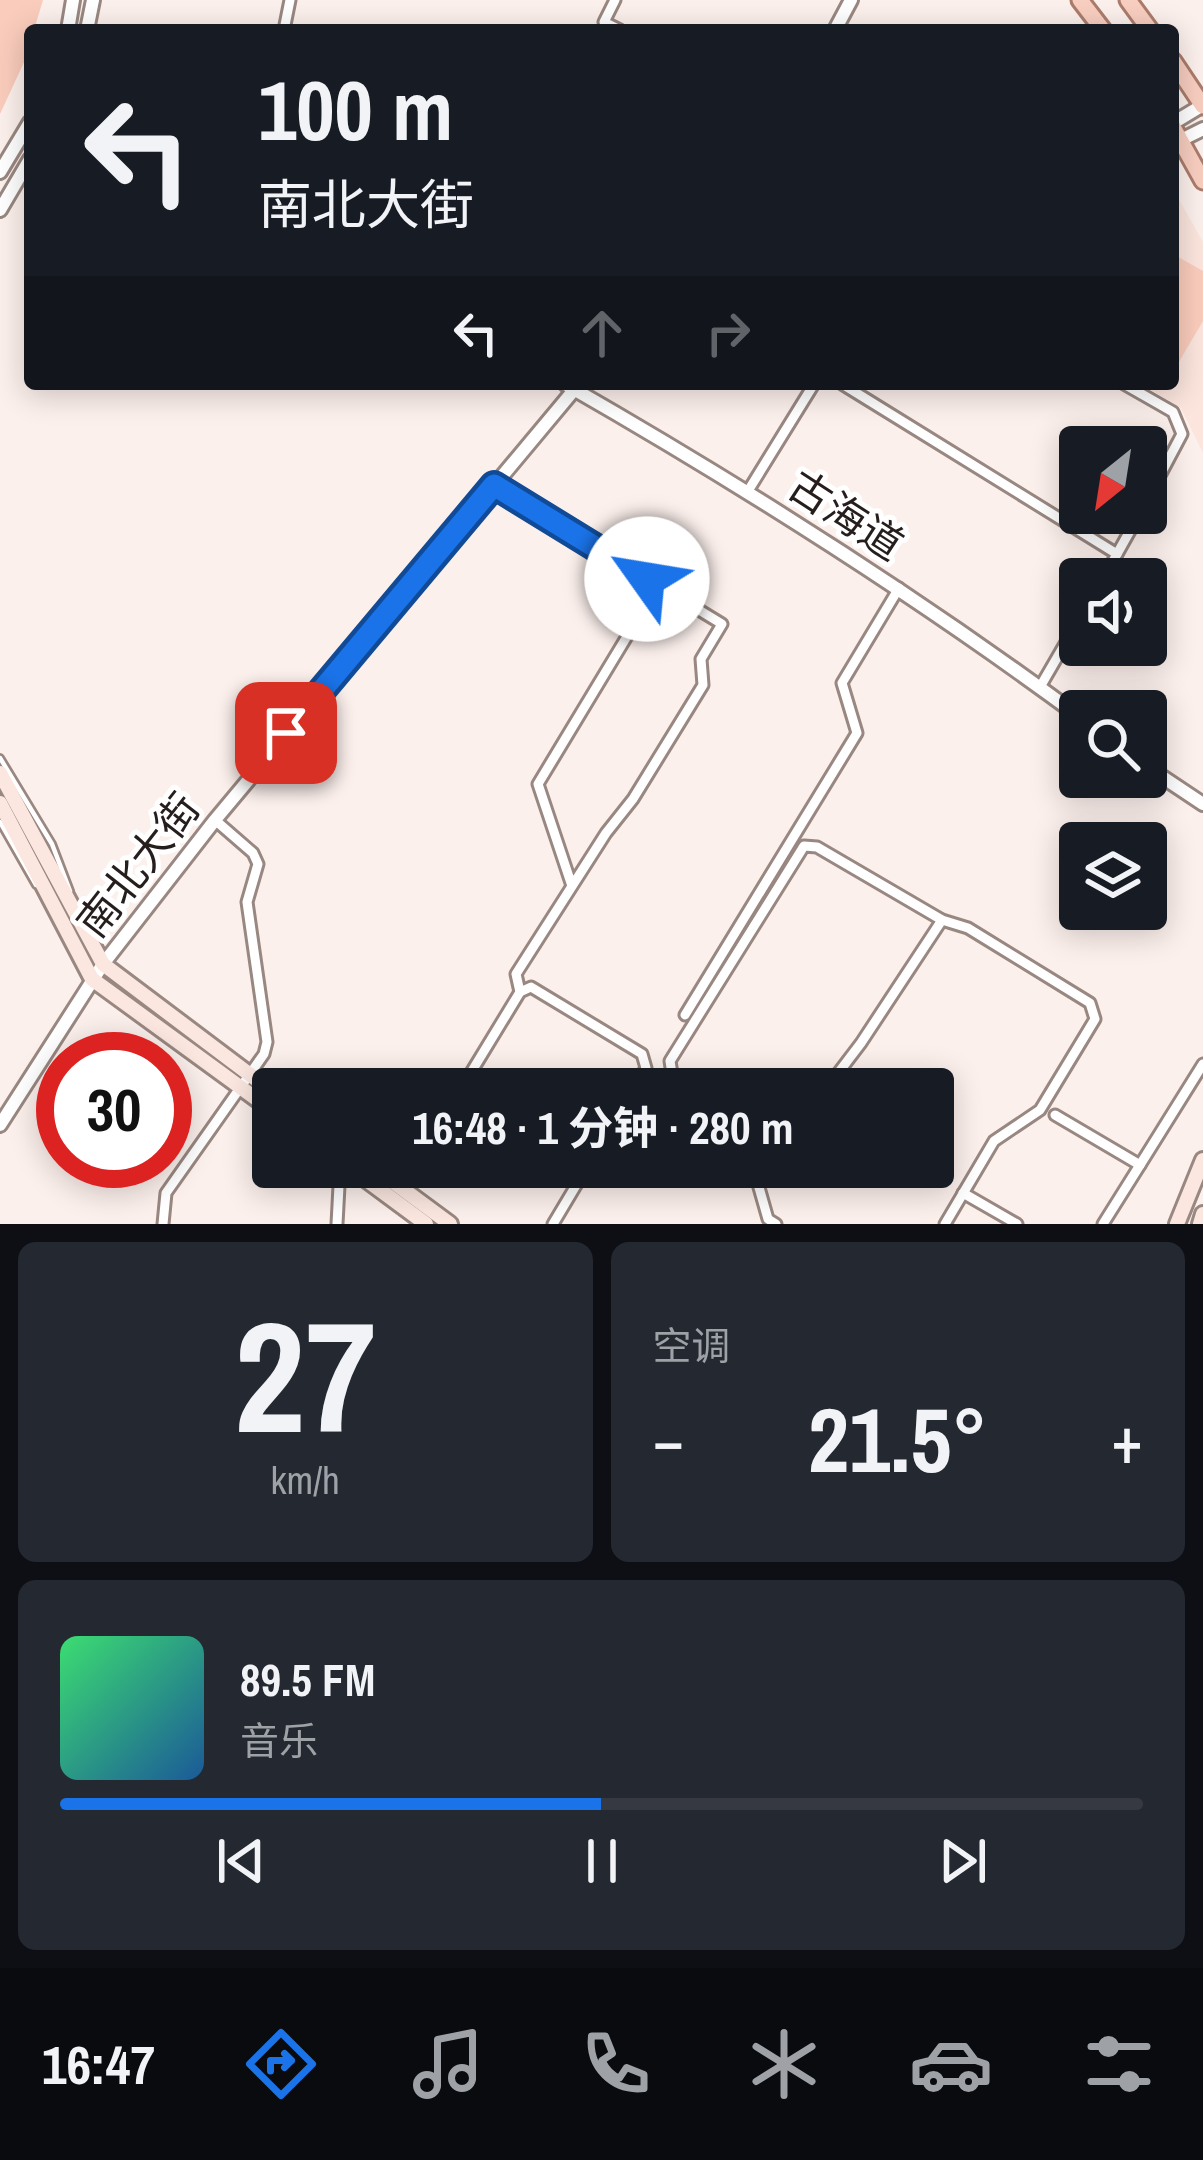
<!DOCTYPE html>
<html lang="zh">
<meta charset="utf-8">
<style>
body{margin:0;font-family:"Archivo Narrow","Noto Sans SC",sans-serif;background:#242831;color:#f1f3f6;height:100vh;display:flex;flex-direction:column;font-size:45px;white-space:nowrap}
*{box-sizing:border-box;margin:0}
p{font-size:39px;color:#9ea1a6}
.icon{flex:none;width:66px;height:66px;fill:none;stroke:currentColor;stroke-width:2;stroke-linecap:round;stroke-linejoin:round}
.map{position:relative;height:1224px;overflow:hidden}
.drawer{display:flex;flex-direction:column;gap:18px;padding:18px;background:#0d0f14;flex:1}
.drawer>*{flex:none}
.banner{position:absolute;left:24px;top:24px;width:1155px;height:366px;border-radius:12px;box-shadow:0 6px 30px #0003;background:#171b24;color:#f1f3f6;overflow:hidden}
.needle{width:78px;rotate:210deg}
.tools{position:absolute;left:1059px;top:426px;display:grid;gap:24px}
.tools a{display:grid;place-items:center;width:108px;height:108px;border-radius:12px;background:#171b24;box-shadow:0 6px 30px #0003;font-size:60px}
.speed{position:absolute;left:36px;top:1032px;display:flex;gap:24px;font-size:60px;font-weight:700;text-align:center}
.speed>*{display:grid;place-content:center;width:156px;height:156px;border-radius:50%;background:#171b24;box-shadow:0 6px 30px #0003;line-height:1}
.speed .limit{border:18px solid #d22;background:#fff;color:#111}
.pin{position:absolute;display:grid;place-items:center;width:102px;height:102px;color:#fff;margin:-51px;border-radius:24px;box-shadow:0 6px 18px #0006}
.me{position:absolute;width:132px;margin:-66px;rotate:302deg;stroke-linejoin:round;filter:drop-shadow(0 0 9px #0008)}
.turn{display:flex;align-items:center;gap:42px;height:252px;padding:0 36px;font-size:54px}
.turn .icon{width:156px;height:156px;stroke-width:2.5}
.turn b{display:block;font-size:84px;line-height:102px}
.lanes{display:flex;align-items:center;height:114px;padding:0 36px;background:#0003;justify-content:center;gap:60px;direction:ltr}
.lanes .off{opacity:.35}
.big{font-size:90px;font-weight:700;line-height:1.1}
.drawer .card{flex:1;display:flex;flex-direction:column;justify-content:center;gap:18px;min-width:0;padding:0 42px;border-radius:18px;background:#242831}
.drawer .dial{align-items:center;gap:0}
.dial b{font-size:156px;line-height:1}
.song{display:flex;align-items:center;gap:36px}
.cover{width:144px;height:144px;border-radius:18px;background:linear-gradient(135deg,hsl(140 70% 55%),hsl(210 70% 35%))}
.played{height:12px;border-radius:6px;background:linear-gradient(90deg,#1a73e8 50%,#363941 50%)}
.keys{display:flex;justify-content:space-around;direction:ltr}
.heat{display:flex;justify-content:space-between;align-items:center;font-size:66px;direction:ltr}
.drawer .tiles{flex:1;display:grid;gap:18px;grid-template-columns:1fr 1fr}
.card:last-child{grid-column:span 2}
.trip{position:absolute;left:252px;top:1068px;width:702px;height:120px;border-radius:12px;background:#171b24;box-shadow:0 6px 30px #0003;font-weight:700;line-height:120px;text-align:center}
.tabs{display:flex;height:192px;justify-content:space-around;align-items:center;background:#090b0e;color:#9ea1a6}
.tabs .icon{width:84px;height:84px}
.tabs .on{color:#1a73e8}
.tabs b{font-size:54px;color:#f1f3f6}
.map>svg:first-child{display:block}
.built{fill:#fbe5dd}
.green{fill:#faccbc}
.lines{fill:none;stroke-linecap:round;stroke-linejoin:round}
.service-casing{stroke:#998781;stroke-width:10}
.minor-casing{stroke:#998781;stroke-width:15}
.tertiary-casing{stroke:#998781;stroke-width:18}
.secondary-casing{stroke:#998781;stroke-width:20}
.primary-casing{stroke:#ab7c6b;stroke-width:21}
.service{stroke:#fff;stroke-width:4.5}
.minor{stroke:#fff;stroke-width:9}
.tertiary{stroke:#fff;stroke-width:12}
.secondary{stroke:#fbe7e0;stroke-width:14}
.primary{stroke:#f8cec0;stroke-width:15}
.route-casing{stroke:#114b97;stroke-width:30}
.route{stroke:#1a73e8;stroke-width:21}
.labels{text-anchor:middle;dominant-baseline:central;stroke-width:10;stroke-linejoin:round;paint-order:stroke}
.street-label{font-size:42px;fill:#251e1c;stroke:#fff}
</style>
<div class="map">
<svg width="1203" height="1224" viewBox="0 0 1203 1224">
<rect width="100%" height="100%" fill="#fcf0ec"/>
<polygon class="built" points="1173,189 1203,242 1203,453 1181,408 1142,384 1173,384"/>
<g class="green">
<polygon points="0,0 43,0 34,30 30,30 26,58 0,114"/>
<polygon points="1173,254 1203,271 1203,321 1173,372"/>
</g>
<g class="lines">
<g class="service-casing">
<g id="service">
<polyline points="0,758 52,844 70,891"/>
<polyline points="0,822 36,885"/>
</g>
</g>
<g class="minor-casing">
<g id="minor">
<polyline points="615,0 604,22 620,30"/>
<polyline points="284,30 290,0"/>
<polyline points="842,384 1117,554"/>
<polyline points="1124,384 1173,412 1182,434 1146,502"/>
<polyline points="494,485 647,579"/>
<polyline points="748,491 814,384"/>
<polyline points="1103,579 1140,513"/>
<polyline points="1040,687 1080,618"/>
<polyline points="520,992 516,974 606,833 633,799 703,685 701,659 722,624 658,585 538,784 572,886"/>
<polyline points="685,1015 857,733 842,683 899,588"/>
<polyline points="461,1089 520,992 531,987 642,1054 646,1068 633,1089"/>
<polyline points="687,1089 673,1080 670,1061 804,846 817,847 942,920 968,928 1090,1003 1095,1019 1040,1110 994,1141 945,1224"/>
<polyline points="826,1089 861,1043 942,920"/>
<polyline points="1055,1115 1140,1165 1103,1224"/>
<polyline points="1140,1165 1203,1064"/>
<polyline points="769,1167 758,1184 768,1219 776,1224"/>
<polyline points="401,1187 413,1167"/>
<polyline points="963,1193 1017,1224"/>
<polyline points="163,1224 166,1193 264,1054 267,1042 247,902 258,864 253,853 215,820"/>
<polyline points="337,1224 340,1167"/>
<polyline points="553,1224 587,1167"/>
</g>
</g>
<g class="tertiary-casing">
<g id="tertiary">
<polyline points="68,30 73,0"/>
<polyline points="87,30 93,0"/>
<polyline points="835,30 851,0"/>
<polyline points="1173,123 1203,105"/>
<polyline points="1181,140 1203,129"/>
<polyline points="0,172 30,122"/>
<polyline points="0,210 30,159"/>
<path d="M 565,384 C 743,486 915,595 1080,717"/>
<polyline points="1146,766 1203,804"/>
<polyline points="0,1125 103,964 215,820 579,384"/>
</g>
</g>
<g class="secondary-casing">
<g id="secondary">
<polyline points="0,773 103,964 273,1092"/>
<polyline points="0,803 92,979 273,1111"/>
<polyline points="349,1167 426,1224"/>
<polyline points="373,1167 450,1224"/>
<polyline points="1177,1224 1203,1160"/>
<polyline points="1200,1224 1203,1214"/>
</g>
</g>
<g class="primary-casing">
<g id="primary">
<polyline points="1080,0 1103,30"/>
<polyline points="1128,0 1150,30"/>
<polyline points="1173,61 1203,106"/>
<polyline points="1173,127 1203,181"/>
</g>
</g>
<use href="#service" class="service"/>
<use href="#minor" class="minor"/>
<use href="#tertiary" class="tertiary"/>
<use href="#secondary" class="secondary"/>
<use href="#primary" class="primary"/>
</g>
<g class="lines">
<g class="route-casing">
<polyline id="route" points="286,733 494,485 647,579"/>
</g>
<use href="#route" class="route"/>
</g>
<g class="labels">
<g class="street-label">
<text transform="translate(846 515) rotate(33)">古海道</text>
<text transform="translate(138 865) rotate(-52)">南北大街</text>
</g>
</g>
</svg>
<div class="tools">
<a><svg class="needle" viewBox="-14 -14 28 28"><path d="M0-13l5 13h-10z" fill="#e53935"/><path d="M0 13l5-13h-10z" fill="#9ea1a6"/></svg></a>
<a><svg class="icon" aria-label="sound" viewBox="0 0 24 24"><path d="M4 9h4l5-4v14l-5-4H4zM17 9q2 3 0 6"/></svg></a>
<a><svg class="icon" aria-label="search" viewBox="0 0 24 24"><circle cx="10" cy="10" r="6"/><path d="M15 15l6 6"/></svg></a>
<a><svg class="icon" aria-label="layers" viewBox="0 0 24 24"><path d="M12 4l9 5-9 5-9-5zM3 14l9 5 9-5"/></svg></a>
</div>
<div class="speed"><div class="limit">30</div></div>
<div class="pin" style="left:286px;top:733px;background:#d93025"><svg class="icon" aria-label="arrive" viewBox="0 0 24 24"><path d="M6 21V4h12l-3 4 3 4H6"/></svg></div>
<svg class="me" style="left:647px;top:579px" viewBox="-20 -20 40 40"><circle r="19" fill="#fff"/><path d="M0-13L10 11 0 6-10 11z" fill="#1a73e8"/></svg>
<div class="trip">16:48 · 1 分钟 · 280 m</div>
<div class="banner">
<div class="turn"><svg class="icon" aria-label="left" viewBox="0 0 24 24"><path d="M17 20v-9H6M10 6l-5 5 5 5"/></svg><div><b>100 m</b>南北大街</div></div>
<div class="lanes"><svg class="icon" aria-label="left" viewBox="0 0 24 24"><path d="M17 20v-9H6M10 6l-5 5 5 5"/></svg><svg class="icon off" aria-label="ahead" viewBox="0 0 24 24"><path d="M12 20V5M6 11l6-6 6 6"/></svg><svg class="icon off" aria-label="right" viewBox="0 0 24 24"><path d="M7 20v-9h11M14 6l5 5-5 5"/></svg></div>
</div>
</div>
<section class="drawer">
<div class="tiles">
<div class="card dial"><b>27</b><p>km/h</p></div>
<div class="card"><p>空调</p>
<div class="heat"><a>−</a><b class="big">21.5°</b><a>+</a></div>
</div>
<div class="card">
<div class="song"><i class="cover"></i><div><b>89.5 FM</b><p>音乐</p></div></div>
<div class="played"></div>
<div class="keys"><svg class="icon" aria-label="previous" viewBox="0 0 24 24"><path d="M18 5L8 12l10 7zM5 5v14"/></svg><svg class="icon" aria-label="pause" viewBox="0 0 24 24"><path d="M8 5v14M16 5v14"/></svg><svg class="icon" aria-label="next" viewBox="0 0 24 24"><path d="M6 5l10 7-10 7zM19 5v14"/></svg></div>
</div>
</div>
</section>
<nav class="tabs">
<b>16:47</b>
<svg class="icon on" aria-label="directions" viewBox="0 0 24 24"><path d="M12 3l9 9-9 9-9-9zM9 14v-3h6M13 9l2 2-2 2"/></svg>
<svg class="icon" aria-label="music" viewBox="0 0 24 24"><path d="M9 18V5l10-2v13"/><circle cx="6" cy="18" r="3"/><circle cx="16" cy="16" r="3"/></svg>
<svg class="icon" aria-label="phone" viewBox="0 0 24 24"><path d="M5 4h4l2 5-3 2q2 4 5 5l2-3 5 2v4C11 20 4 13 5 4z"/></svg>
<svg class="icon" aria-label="climate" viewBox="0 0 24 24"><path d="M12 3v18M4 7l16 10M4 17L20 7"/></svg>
<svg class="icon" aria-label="car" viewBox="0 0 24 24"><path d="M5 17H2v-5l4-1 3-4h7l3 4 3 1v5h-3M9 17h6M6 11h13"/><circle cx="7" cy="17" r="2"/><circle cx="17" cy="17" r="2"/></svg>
<svg class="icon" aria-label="filters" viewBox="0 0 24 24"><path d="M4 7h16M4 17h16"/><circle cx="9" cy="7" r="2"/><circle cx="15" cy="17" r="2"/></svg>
</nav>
